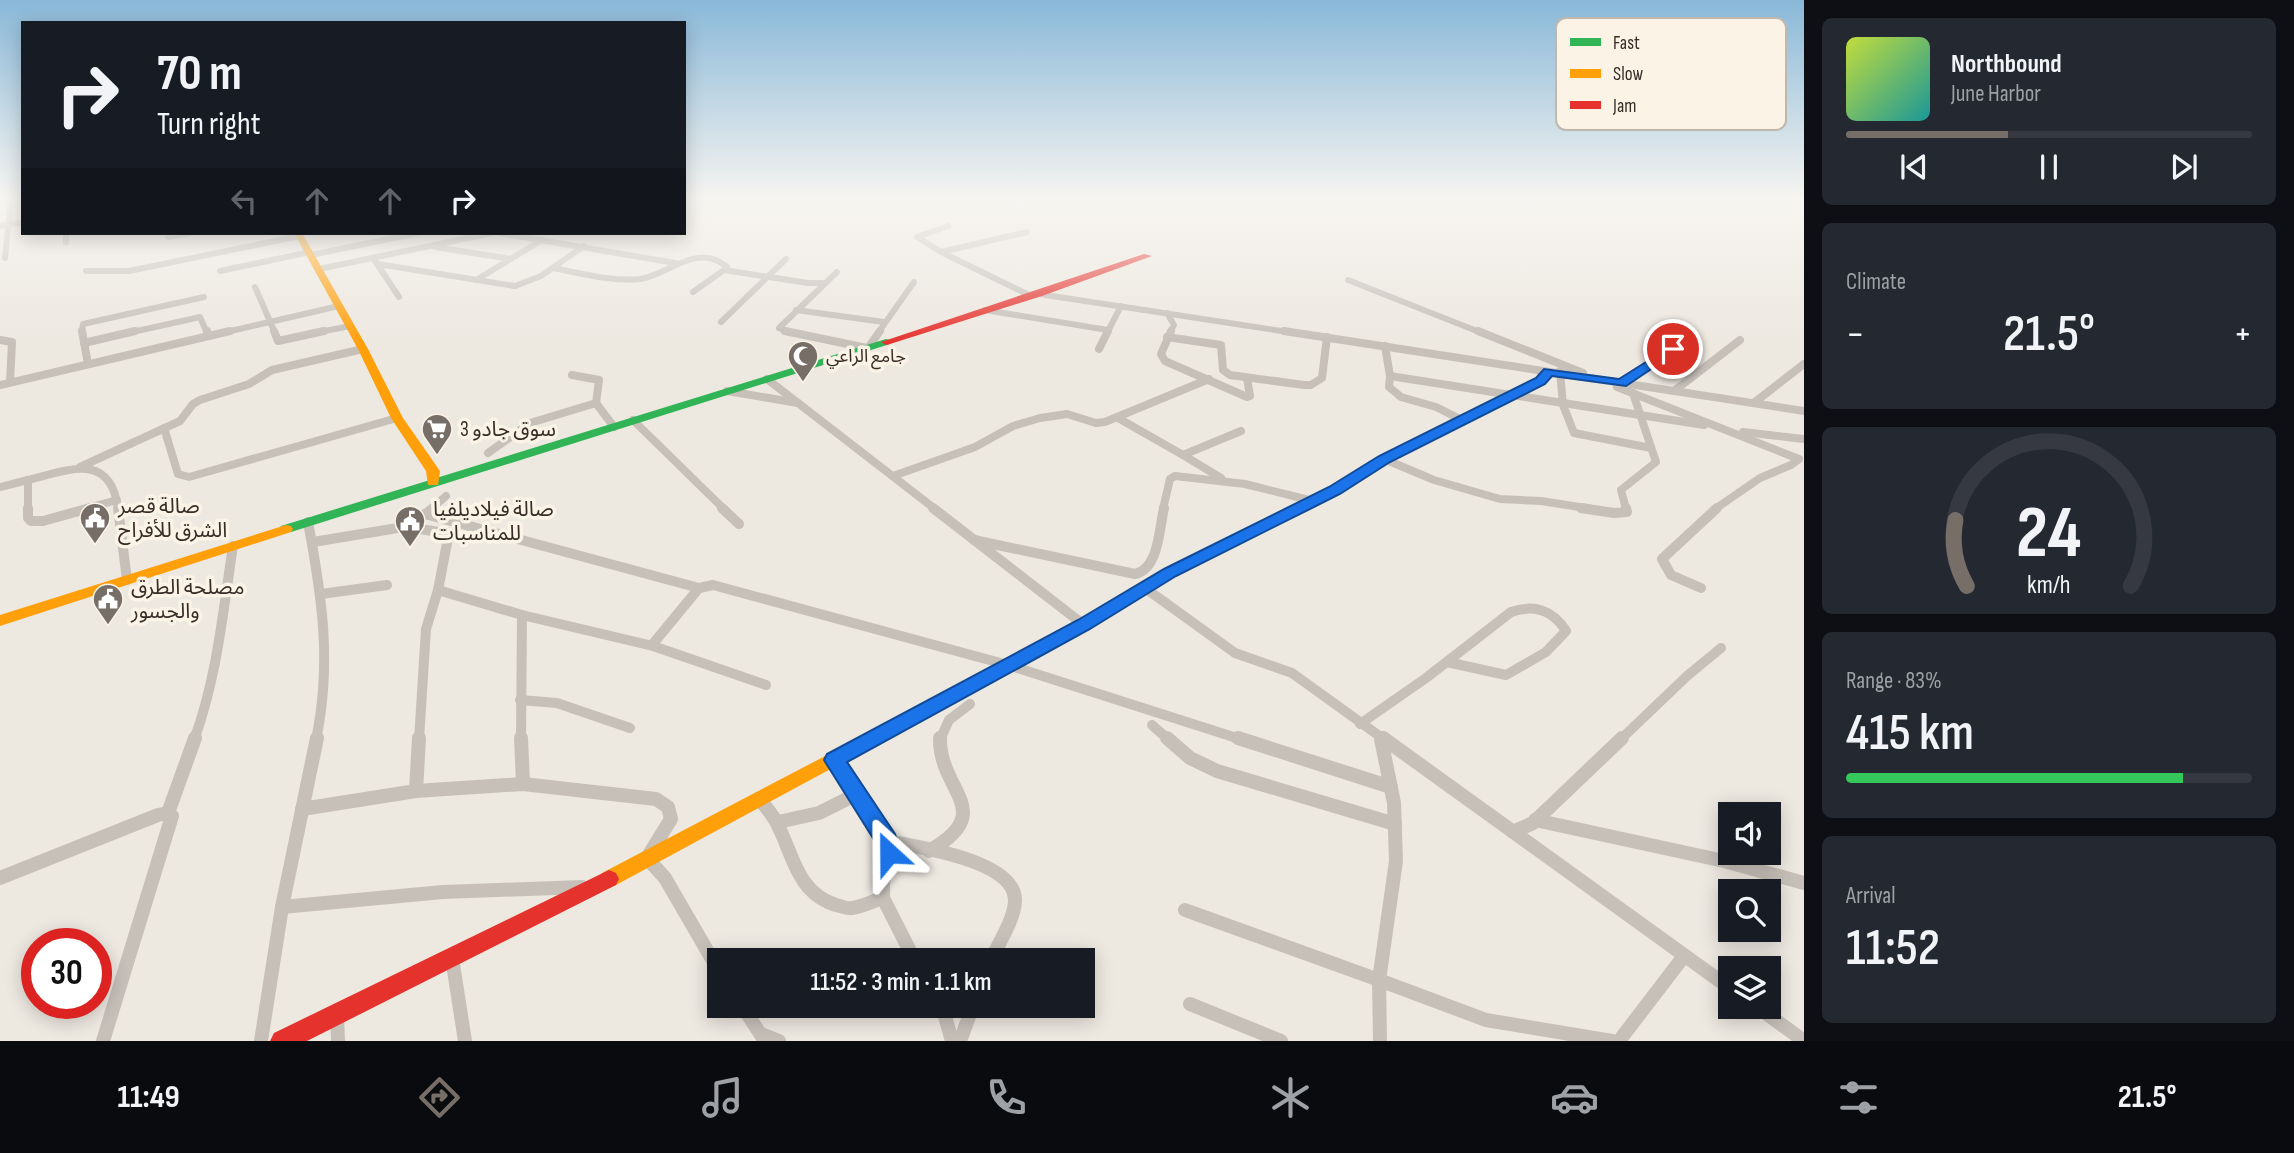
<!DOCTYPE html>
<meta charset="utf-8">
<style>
body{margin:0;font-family:"Sofia Sans Condensed","Noto Sans Arabic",sans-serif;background:#242831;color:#f1f3f6;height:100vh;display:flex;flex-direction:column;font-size:26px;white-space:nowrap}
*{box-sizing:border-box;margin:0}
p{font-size:23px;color:#9ea1a6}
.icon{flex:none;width:38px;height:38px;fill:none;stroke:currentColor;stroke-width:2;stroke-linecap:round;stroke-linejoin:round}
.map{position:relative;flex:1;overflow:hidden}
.sheet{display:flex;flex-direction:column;gap:18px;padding:18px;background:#0d0f14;width:490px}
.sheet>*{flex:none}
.hud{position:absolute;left:21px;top:21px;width:665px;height:214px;border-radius:0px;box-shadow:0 4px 18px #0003;background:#171b24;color:#f1f3f6;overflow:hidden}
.buttons{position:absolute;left:1718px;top:802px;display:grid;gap:14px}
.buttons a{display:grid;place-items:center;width:63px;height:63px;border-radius:0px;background:#171b24;box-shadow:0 4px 18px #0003;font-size:35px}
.speed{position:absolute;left:21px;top:928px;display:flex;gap:14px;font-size:35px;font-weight:700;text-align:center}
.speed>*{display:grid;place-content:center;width:91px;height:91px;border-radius:50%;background:#171b24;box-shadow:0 4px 18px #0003;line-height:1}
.speed .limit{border:10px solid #d22;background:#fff;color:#111}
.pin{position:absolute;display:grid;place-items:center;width:60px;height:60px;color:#fff;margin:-30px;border:4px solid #fff;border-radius:50%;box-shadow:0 2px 7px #0007}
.me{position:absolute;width:77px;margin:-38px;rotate:336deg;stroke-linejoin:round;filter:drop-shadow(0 0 5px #0008)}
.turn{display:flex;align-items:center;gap:24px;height:147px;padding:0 21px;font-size:32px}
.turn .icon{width:91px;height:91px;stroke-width:2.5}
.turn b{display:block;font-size:49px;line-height:60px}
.lanes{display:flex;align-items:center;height:66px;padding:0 21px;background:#0003;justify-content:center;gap:35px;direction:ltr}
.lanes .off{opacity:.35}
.big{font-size:52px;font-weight:600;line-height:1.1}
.sheet .card{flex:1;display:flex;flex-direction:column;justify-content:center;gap:10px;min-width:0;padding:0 24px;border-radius:10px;background:#242831}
.sheet .dial{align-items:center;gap:0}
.dial svg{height:182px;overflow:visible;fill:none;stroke:#363941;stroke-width:7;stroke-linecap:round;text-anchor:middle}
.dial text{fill:#f1f3f6;stroke:none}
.song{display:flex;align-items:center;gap:21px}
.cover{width:84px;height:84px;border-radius:10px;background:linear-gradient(135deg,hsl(70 70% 55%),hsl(180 70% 35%))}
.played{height:7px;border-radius:4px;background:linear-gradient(90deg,#776e68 40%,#363941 40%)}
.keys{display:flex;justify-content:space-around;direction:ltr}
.heat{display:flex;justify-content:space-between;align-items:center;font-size:38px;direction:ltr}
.charge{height:10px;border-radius:5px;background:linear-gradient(90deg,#34c759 83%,#363941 0)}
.trip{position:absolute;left:707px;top:948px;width:388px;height:70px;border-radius:0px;background:#171b24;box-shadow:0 4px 18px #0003;font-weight:600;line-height:70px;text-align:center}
.tab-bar{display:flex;height:112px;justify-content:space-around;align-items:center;background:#090b0e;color:#9ea1a6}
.tab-bar .icon{width:49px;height:49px}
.tab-bar .on{color:#776e68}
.tab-bar b{font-size:32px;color:#f1f3f6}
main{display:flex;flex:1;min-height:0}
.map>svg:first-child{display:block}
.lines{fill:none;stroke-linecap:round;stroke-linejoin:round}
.street-far3{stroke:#c6c0b9;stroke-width:6}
.street-far2{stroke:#c6c0b9;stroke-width:8}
.street-far1{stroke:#c6c0b9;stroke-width:10}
.street{stroke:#c6c0b9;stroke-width:14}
.fast{fill:#30b455;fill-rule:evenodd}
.slow{fill:#ff9f0a;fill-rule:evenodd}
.jam{fill:#e5322d;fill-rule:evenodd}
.route{fill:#1a73e8;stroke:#114b97;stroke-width:2}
.labels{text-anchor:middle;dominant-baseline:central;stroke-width:7;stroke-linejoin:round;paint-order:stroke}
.far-poi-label{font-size:18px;fill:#372d27;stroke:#faf3e6;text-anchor:start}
.poi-label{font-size:21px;fill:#372d27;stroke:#faf3e6;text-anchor:start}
.key{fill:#faf3e6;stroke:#c0b8ad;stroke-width:2}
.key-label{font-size:19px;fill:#372d27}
</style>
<main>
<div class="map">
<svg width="1804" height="1041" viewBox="0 0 1804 1041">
<rect width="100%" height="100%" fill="#ede8e0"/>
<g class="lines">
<g class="street-far3">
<polyline points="0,200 11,198 5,258"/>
<polyline points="0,226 23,222"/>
<polyline points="948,226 917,237 941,252 1029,295"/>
<polyline points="66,233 66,242"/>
<polyline points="499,233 675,263"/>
<polyline points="168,237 191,233"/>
<polyline points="435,247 511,259"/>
<polyline points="941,252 1027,232"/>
<polyline points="311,255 418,233"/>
<polyline points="375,261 399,297"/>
<polyline points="378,264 515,286 541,276 584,246"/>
<path d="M 553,268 C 581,273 611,282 640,279 C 667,276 697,241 727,267 L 724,270"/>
<polyline points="319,269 492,233"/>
<polyline points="86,271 129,271 300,236"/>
<polyline points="220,271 310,252"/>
<polyline points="476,280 542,240"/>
<polyline points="1348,280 1482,333"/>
<polyline points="255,287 275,333"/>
<polyline points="693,292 724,270 808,283 825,283"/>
<polyline points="1039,294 1295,333"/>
<polyline points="796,310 884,322"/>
<polyline points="985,310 1108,330"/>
<polyline points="1167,313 1174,325 1170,333"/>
<polyline points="721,322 786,259"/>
<polyline points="82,333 83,324 204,297"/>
<polyline points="128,333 200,317 207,333"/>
<polyline points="222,333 339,306"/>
<polyline points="315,333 350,326"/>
<polyline points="789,333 779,328 837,272"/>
<polyline points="878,333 914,282"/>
<polyline points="1107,333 1121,306"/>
</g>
<g class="street-far2">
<polyline points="82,331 88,364"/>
<polyline points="207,331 208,336"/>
<polyline points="274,331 278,341 324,331"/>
<polyline points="785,331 867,348"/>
<polyline points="1171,331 1161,354 1165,361 1247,397 1250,396 1247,378"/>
<polyline points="1284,331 1804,411"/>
<polyline points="1478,331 1583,373"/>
<polyline points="1167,337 1221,345 1223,370 1230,375 1304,385 1311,385 1322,378 1327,337"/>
<polyline points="0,340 12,342 10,382"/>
<polyline points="84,343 135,331"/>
<polyline points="1385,346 1390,376 1704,425"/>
<polyline points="868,348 880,331"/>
<polyline points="1099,349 1108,331"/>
<polyline points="1560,371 1563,405 1574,433 1651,448"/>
<polyline points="572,375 599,380 596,403 614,427"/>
<polyline points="1390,376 1389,387 1401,397 1436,407 1464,421"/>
<polyline points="767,379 935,509"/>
<polyline points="1621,384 1673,349"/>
<polyline points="0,385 230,331"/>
<polyline points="1617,387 1799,459 1791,465 1760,478 1715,509"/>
<polyline points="727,391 798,403"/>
<polyline points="1674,391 1740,340"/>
<polyline points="1755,402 1804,364"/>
<polyline points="1118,418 1183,455 1241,431"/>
<polyline points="633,420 724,509"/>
<polyline points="164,428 178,474 189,477 397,418"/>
<polyline points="1743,432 1804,439"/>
<polyline points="488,453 530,423 596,403"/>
<polyline points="1183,455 1221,478"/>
<polyline points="1384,459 1434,480 1500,499 1541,501 1592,509"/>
<polyline points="80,467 180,421 193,404 200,400 249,384 272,370 363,349"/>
<polyline points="893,476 975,447 1013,426 1040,418 1067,414 1096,423 1105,422 1209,379"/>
<path d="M 28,480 C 68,470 111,451 118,509"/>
<polyline points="0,487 28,480 28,509"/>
<polyline points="84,509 117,500"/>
<polyline points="431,509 446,496"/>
<polyline points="1163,509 1170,479 1175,476 1245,484 1313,501"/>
<polyline points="1626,509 1621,490 1656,462 1633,393"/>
</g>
<g class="street-far1">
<polyline points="28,508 28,518 31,521 43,521 90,508"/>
<polyline points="118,508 127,580"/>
<polyline points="722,508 739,524"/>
<polyline points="933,508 1084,625"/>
<polyline points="1581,508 1614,513 1627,512 1626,508"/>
<polyline points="425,514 699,588"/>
<polyline points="422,517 433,508"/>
<path d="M 308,522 C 322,597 332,663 316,740"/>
<path d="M 974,540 L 1135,574 C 1159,569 1159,529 1164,508"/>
<polyline points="313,542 416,525 420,529 445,533 448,538 438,590 426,629 419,740"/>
<polyline points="1145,588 1235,653 1292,673 1385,740"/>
<polyline points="1701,588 1671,575 1662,559 1717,508"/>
<polyline points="438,590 522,615 653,646 766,685"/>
<polyline points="321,594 387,585"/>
<polyline points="652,645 699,588 713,585 1008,665 1243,740"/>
<polyline points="520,700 557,703 630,728"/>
<path d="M 1360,724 L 1426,678 L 1511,612 C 1534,604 1553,610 1566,631 L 1546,652 L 1506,675 L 1447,662"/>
<polyline points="1152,725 1169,740"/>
<path d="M 194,740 C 217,678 223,611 233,546"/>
<polyline points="521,740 522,615"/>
<polyline points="940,740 949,720 970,704"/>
<polyline points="1620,740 1687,676 1721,648"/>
</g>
<g class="street">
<polyline points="521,738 523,784"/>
<polyline points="1167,738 1190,758 1217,771 1395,824"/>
<polyline points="1238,738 1391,787"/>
<polyline points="1383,738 1731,989"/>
<polyline points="1381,739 1394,803 1396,861 1379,980 1486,1020 1612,1041"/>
<polyline points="834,760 887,841 889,862 883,882 883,898 915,961"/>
<polyline points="416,791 419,738"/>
<path d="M 758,799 C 795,831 785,889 836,905 C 841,906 847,909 852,908 C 862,907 873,901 883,898"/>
<polyline points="302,809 416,791 523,784 656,799 668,807 671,819 647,858 665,878 719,971"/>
<polyline points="168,813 195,738"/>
<polyline points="1535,820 1724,861 1804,883"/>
<polyline points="778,822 819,813 857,794"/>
<polyline points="1513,832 1533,823 1622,738"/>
<path d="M 887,841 C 917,847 1015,860 1015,900 C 1015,919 998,943 991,961"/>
<path d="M 929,851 C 999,811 939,792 940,738"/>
<polyline points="0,878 158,815 168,813 172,816 103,1041"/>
<polyline points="282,907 443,892 582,887"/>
<polyline points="1185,910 1379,980 1380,1041"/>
<polyline points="452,958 465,1041"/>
<polyline points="1190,1004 1281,1041"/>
<polyline points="742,1006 765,1041"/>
<polyline points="942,1006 952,1041"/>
<polyline points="1756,1006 1804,1041"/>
<polyline points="337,1016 338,1041"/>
<polyline points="761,1034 779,1041"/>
<polyline points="261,1041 282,907 317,738"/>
<polyline points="960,1041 973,1006"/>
<polyline points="1619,1041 1684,956"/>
</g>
<g class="fast">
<polygon points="886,339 890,340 890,344 291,532 281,532 279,529 281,526"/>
<polygon points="1380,458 1385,459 1386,462 1385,465 1340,494 1175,575 1090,629 875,745 869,747 863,745 860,740 863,735 1078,621 1165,569 1330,488"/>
</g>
<g class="slow">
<polygon points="294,233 302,233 368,349 403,418 440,471 438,485 428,485 426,471 391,418 358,349"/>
<polygon points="286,525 291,526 293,529 291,532 0,626 0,615"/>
<polygon points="869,733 875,735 878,740 875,745 616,885 609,888 602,885 599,879 602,873"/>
</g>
<g class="jam">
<polygon points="1144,254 1152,256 1042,296 890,344 886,345 881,342"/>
<polygon points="1549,369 1555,372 1545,383 1385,465 1380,466 1374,462 1537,379 1545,370"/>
<polygon points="609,870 616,873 619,879 616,885 307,1041 270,1041 274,1033"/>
</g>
</g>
<linearGradient id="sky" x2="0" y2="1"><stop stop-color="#89b8d8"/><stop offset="0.58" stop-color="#f7f5f1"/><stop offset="1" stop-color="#f7f5f1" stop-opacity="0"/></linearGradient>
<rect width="1804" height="344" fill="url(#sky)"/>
<polygon class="route" points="1673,345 1678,346 1678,351 1626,386 1552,376 1545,384 1390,462 1340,494 1176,576 1090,629 847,762 895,834 901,853 897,860 889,863 881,860 876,843 824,760 827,754 1078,620 1164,569 1329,487 1379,456 1536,378 1544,369 1619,379"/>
<defs>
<g id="mosque-pin" transform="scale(1.575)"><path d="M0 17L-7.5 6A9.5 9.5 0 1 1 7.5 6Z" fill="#776e68" stroke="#faf3e6"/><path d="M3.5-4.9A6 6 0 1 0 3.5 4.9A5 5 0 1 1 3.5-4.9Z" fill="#fff"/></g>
<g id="supermarket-pin" transform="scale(1.575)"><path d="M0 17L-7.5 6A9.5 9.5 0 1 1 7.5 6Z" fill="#776e68" stroke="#faf3e6"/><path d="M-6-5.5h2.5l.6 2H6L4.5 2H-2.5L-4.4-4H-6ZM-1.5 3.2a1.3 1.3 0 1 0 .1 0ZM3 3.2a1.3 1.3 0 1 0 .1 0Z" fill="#fff"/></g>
<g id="civic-pin" transform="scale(1.575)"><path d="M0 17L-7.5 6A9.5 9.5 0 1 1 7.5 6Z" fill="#776e68" stroke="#faf3e6"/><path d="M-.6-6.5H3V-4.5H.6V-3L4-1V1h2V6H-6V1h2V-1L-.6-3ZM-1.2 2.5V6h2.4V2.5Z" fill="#fff"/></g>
</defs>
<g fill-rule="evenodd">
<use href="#mosque-pin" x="803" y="356"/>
<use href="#supermarket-pin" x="437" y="429"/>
<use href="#civic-pin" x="95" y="518"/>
<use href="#civic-pin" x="410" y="521"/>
<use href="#civic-pin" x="108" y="599"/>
</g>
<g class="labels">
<g class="far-poi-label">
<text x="826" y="356">جامع الراعي</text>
</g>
<g class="poi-label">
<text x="460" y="429">سوق جادو 3</text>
<text x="118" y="506">صالة قصر<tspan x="118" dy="24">الشرق للأفراح</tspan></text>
<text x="433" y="509">صالة فيلاديلفيا<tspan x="433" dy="24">للمناسبات</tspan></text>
<text x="131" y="587">مصلحة الطرق<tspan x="131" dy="24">والجسور</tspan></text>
</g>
</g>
<rect x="1556" y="18" width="230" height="112" rx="10" class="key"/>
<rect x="1570" y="38" width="31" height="8" fill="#30b455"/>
<rect x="1570" y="69" width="31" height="9" fill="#ff9f0a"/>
<rect x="1570" y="101" width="31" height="8" fill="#e5322d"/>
<g class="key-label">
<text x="1613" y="49">Fast</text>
<text x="1613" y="80">Slow</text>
<text x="1613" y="112">Jam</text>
</g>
</svg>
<div class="buttons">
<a><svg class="icon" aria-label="sound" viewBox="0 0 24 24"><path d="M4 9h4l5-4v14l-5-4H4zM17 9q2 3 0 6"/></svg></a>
<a><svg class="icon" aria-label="search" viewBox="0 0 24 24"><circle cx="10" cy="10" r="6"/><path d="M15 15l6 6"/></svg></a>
<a><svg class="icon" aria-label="layers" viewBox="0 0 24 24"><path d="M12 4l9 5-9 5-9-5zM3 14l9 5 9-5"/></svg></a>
</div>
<div class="speed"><div class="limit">30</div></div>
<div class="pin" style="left:1673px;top:349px;background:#d93025"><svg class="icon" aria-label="arrive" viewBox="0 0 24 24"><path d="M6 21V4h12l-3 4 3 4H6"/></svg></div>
<svg class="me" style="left:889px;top:853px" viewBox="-20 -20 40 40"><path d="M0-17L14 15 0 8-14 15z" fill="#1a73e8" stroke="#fff" stroke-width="4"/></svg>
<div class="trip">11:52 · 3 min · 1.1 km</div>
<div class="hud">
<div class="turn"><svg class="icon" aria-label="right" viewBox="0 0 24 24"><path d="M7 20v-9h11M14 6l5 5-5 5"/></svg><div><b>70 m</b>Turn right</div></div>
<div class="lanes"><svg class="icon off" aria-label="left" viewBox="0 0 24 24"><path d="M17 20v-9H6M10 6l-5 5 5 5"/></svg><svg class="icon off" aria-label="ahead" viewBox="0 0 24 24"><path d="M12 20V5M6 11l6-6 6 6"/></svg><svg class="icon off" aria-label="ahead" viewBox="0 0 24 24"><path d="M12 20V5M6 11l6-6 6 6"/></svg><svg class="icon" aria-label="right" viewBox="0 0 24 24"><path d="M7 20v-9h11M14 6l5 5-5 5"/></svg></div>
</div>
</div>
<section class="sheet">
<div class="card">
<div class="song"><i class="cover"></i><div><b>Northbound</b><p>June Harbor</p></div></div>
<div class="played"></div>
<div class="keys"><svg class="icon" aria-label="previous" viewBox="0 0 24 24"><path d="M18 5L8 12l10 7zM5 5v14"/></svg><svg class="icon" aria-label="pause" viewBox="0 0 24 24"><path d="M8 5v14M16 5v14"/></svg><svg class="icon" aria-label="next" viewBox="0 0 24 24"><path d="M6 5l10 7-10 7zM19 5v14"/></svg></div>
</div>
<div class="card"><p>Climate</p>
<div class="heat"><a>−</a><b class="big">21.5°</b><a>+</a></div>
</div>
<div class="card dial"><svg viewBox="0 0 100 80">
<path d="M14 69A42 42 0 1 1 86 69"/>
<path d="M14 69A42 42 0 0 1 9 40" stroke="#776e68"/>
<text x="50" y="56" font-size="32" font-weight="700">24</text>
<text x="50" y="72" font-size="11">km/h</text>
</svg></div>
<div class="card"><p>Range · 83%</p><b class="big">415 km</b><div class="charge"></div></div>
<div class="card"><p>Arrival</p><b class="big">11:52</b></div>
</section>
</main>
<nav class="tab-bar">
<b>11:49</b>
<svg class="icon on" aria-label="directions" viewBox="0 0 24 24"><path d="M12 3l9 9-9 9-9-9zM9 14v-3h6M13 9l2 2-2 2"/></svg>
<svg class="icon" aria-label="music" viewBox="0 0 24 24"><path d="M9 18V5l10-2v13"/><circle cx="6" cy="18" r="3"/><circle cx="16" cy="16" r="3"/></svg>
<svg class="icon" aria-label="phone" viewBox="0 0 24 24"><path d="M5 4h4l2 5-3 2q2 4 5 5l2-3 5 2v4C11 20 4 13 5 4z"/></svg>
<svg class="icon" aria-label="climate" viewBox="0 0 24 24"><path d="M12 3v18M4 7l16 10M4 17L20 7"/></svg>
<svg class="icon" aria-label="car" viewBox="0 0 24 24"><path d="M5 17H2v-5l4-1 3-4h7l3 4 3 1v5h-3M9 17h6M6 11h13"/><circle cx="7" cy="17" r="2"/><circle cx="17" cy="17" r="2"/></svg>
<svg class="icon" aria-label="filters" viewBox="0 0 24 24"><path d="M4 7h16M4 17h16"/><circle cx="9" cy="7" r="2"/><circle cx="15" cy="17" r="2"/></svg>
<b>21.5°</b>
</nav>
